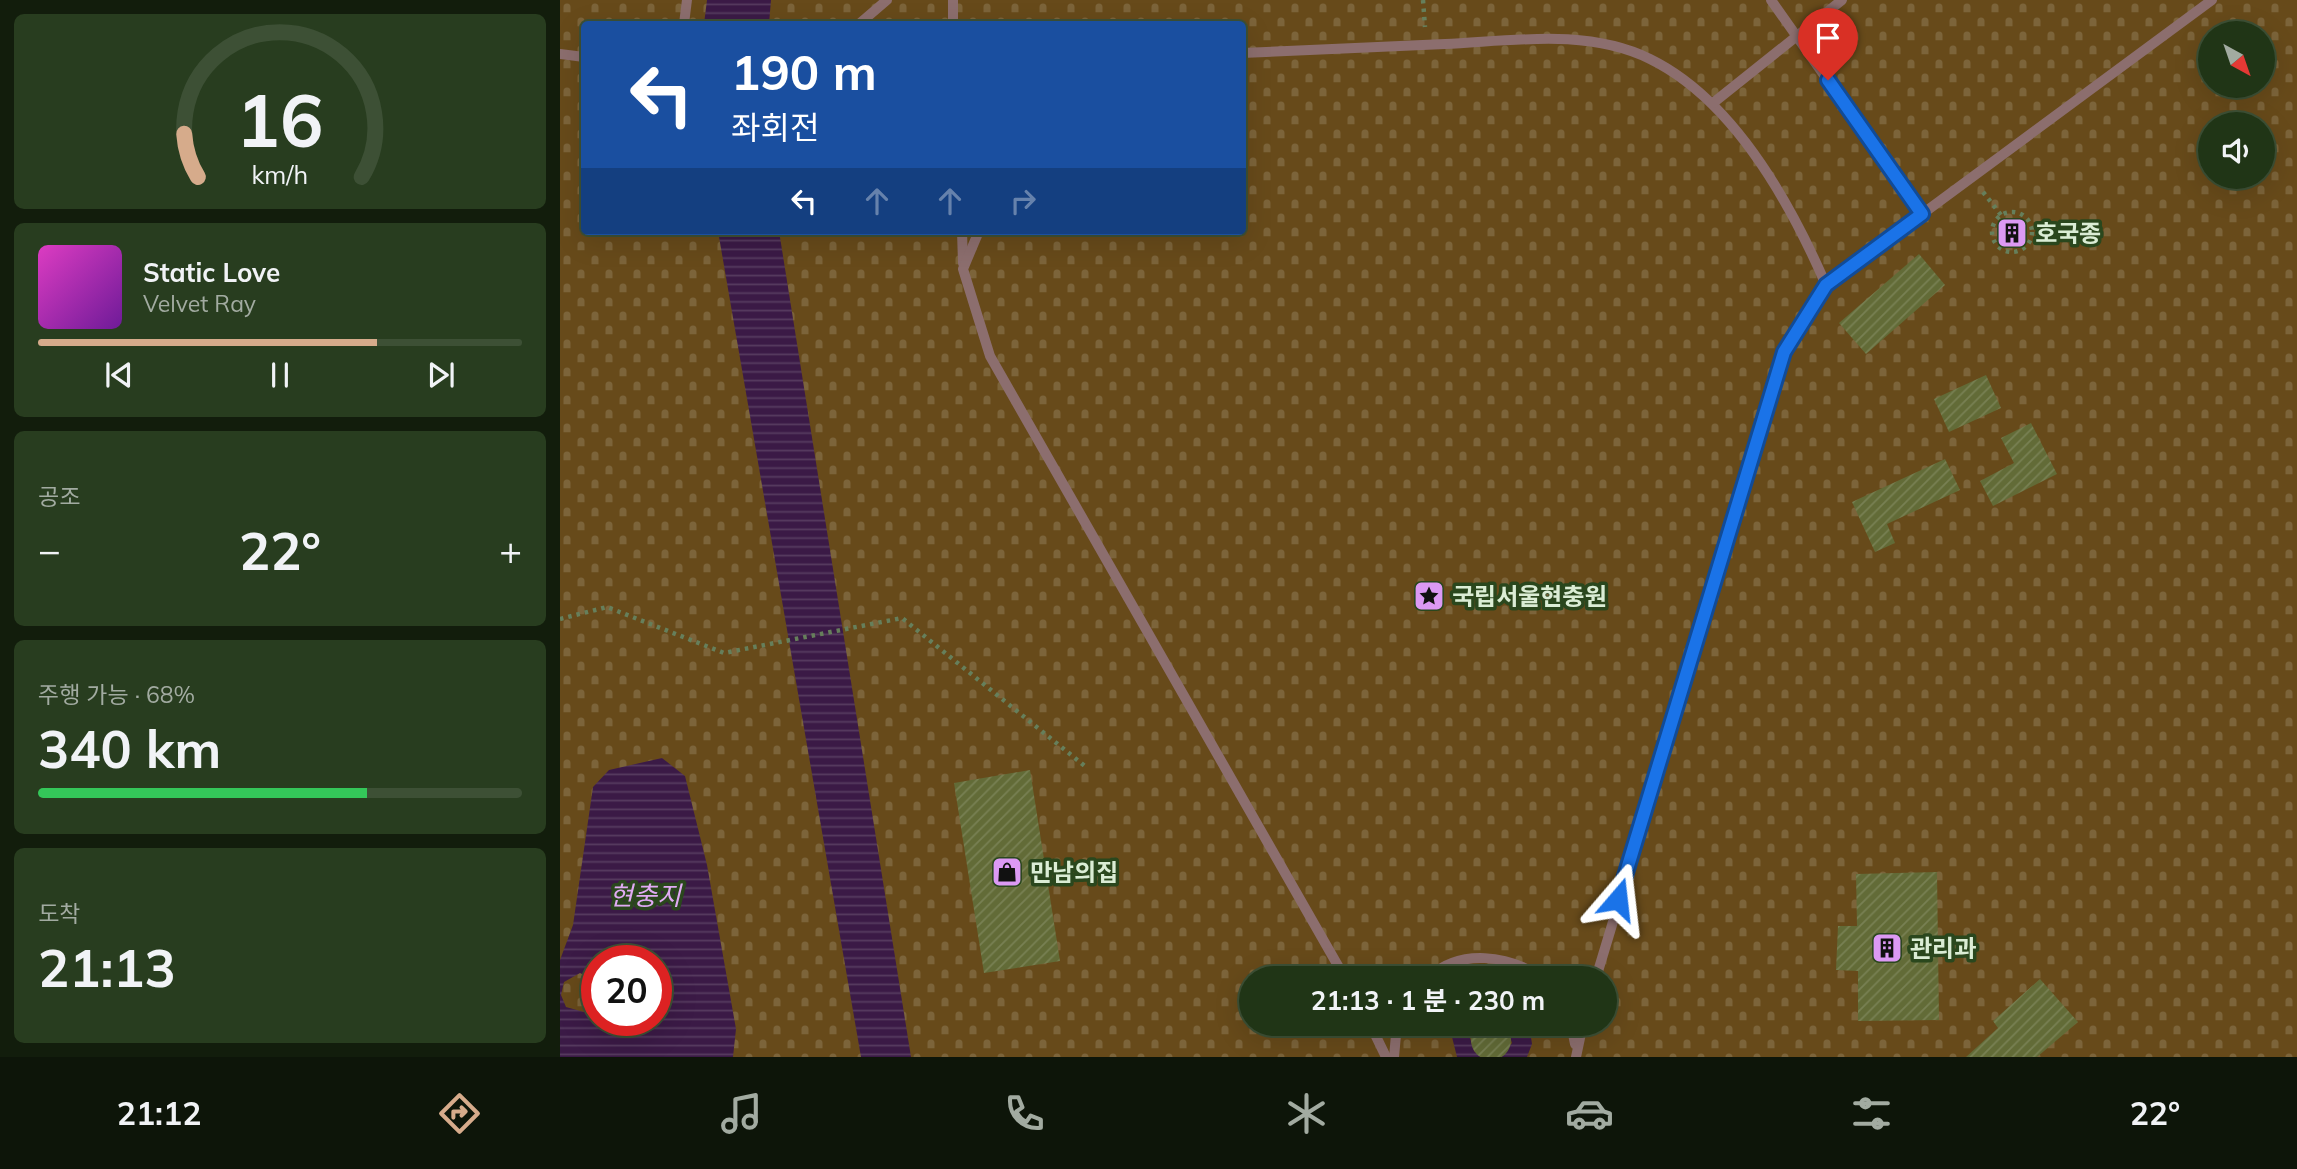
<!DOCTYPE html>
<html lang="ko">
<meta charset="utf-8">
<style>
body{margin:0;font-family:Mulish,"Noto Sans KR",sans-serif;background:#283d1f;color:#f1f3f6;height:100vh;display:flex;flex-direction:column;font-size:26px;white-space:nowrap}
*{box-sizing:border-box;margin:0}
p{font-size:23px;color:#a2aba1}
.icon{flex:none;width:38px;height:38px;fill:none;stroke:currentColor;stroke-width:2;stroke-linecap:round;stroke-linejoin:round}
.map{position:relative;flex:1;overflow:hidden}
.details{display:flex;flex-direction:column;gap:14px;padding:14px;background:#121d0c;width:560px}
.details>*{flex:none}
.top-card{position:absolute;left:21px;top:21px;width:665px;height:214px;border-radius:7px;box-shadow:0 7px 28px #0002,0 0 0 2px #3d5035;background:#1a4fa0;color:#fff;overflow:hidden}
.needle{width:46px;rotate:140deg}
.tools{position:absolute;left:1638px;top:21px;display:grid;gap:14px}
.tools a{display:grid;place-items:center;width:77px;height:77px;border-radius:50%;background:#203516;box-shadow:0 7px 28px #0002,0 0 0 2px #3d5035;font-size:35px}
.speed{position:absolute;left:21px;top:945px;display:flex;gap:14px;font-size:35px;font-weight:700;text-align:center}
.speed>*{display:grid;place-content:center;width:91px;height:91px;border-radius:50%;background:#203516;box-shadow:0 7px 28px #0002,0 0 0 2px #3d5035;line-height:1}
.speed .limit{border:10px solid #d22;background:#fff;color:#111}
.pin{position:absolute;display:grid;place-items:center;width:60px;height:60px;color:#fff;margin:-72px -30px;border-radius:50% 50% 50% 0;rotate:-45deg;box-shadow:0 0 7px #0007}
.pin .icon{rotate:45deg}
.me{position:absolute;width:77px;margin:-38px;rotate:17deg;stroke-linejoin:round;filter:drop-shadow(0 0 5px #0008)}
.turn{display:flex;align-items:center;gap:24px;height:147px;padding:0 35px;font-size:32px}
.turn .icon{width:91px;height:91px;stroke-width:2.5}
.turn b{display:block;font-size:49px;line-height:60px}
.lanes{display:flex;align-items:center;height:66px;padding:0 35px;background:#0003;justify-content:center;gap:35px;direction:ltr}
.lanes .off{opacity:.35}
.big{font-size:52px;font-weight:700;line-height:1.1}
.details .card{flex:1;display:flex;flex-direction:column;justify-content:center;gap:10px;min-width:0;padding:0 24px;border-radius:10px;background:#283d1f}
.details .dial{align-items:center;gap:0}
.dial svg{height:182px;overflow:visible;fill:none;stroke:#3d5035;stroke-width:7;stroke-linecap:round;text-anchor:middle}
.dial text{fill:#f1f3f6;stroke:none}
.song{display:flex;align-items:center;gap:21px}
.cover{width:84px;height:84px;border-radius:10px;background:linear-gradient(135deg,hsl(310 70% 55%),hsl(280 70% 35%))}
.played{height:7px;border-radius:4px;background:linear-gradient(90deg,#d6ab8b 70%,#3d5035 70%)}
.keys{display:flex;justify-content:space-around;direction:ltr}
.heat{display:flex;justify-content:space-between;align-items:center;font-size:38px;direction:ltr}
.charge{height:10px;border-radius:5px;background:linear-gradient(90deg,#34c759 68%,#3d5035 0)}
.trip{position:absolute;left:679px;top:966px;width:378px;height:70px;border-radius:35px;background:#203516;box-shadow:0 7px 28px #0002,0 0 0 2px #3d5035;font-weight:700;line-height:70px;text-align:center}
.tab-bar{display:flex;height:112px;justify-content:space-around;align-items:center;background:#0d1509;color:#a2aba1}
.tab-bar .icon{width:49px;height:49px}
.tab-bar .active{color:#d6ab8b}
.tab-bar b{font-size:32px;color:#f1f3f6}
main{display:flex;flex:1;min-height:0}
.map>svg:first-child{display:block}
.cemetery{fill:url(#cemetery-stones);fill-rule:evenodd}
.water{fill:url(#water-rules);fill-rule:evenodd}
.building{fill:url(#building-hatch)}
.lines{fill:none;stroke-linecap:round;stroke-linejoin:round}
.path{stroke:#667f5b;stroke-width:4.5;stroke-dasharray:3.5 5;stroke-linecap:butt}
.service{stroke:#8c6e6e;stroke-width:10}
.route-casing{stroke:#114b97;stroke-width:18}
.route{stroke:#1a73e8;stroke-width:12}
.labels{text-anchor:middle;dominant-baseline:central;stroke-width:7;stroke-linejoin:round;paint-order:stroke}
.poi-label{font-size:24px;font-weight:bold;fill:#dbedd5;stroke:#2a471d;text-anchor:start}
.water-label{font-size:26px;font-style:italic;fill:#e1abf4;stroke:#2a471d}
</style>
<main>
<section class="details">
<div class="card dial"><svg viewBox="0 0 100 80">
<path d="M14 69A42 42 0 1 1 86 69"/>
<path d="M14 69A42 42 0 0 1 8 50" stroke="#d6ab8b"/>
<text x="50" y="56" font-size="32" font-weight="700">16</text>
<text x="50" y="72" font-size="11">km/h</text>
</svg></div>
<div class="card">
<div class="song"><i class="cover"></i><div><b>Static Love</b><p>Velvet Ray</p></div></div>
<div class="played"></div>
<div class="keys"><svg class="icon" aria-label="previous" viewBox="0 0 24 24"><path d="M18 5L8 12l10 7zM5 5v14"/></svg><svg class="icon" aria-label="pause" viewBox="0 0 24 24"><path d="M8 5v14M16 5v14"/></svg><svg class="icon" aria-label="next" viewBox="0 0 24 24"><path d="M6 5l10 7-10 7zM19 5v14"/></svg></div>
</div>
<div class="card"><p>공조</p>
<div class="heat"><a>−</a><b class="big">22°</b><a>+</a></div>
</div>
<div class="card"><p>주행 가능 · 68%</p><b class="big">340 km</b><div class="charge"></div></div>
<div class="card"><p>도착</p><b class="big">21:13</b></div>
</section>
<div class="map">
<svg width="1737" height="1057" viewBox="0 0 1737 1057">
<defs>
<pattern id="cemetery-stones" width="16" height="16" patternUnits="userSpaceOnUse" patternTransform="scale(1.75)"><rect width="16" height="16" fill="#674a1a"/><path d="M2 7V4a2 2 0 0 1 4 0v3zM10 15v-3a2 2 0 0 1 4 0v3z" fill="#7c643a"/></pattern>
<pattern id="water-rules" width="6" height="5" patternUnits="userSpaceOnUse" patternTransform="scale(1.75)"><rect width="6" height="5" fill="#3b1a46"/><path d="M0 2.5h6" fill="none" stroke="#573c60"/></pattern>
<pattern id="building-hatch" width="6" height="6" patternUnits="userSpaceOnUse" patternTransform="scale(1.75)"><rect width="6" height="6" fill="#626b37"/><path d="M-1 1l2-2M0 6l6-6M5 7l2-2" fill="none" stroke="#788053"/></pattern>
</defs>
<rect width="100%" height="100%" fill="#2a471d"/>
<path class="cemetery" d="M 0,0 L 1737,0 L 1737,1057 L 0,1057 ZM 24,24 L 682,24 L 682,231 L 24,231 ZM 1650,33 L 1703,33 L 1703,86 L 1650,86 ZM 1650,124 L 1703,124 L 1703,177 L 1650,177 ZM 37,961 L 96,961 L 96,1020 L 37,1020 ZM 691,978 L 1045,978 L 1045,1024 L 691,1024 Z"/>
<g class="water">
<polygon points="147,0 211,0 209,24 144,24"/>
<polygon points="158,231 219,231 351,1057 301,1057"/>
<path d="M 102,758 L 125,776 L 147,865 L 176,1029 L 173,1057 L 0,1057 L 0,960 L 13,925 L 33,787 L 49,770 ZM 37,961 L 96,961 L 96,1020 L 37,1020 L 37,1003 L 24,1012 L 6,1007 L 1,995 L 4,982 L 20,973 L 37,982 Z"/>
<polygon points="895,1024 916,1024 910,1038 914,1051 921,1057 897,1057 892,1037"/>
<polygon points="946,1024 969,1024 972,1044 967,1057 941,1057 952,1043"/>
</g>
<g class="building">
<polygon points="1449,221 1461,225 1463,237 1454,245 1443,241 1440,228"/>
<polygon points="1359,254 1385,285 1306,354 1279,323"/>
<polygon points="1426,375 1441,408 1389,432 1374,399"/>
<polygon points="1471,423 1497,474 1433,506 1420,481 1454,463 1441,438"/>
<polygon points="1385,459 1400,490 1327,524 1335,543 1315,552 1292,502"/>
<polygon points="470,770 500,961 424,973 394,783"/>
<polygon points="1377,872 1379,1020 1298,1021 1298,971 1276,970 1278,926 1297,926 1296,874"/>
<polygon points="1480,979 1518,1022 1477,1057 1406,1057 1438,1028 1433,1021"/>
<circle cx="931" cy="1040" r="20"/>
</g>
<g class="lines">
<g class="path">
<polyline points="863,0 865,27"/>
<polyline points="1423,192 1441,215"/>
<circle cx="1452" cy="232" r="20"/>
<polyline points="0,619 47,607 164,653 342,618 526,767"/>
</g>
<g class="service">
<polyline points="393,0 393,24"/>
<polyline points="1211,0 1362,214"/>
<polyline points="124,24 127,0"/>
<polyline points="299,24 327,0"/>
<path d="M 682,53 C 750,50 817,47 885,44 C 952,41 1027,28 1090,59 C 1174,100 1230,202 1266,285 L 1225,352 L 1036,978"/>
<polyline points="0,54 24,57"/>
<polyline points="1153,103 1282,0"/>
<polyline points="402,231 403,263"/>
<polyline points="419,231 403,269 430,356 785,978"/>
<polyline points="1266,285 1652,0"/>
<path d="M 868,978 C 900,948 949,955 982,978"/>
<polyline points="810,1024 826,1057"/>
<polyline points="1011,1024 1015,1044"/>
<polyline points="834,1057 837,1024"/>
<polyline points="1016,1057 1023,1024"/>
</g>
</g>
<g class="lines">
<g class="route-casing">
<polyline id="route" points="1058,899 1224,352 1266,285 1362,214 1268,80"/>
</g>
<use href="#route" class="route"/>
</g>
<defs>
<g id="building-square" transform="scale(1.575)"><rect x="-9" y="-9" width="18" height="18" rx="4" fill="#dc99f4" stroke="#2a471d"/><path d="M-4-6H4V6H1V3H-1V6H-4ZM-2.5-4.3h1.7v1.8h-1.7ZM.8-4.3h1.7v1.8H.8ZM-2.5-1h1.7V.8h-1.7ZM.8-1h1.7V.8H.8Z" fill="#111"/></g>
<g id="sight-square" transform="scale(1.575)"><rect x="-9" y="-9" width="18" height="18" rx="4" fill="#dc99f4" stroke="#2a471d"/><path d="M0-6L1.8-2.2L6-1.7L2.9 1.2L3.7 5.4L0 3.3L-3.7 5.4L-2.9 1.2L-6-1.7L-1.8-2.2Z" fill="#111"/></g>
<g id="shop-square" transform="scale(1.575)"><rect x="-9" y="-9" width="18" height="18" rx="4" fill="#dc99f4" stroke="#2a471d"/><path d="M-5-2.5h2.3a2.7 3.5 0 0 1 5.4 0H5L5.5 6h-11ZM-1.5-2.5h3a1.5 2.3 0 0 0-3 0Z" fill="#111"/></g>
</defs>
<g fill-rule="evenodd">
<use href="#building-square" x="1452" y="233"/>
<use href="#sight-square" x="869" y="596"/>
<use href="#shop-square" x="447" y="872"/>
<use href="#building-square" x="1327" y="948"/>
</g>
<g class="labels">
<g class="poi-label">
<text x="1475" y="233">호국종</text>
<text x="892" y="596">국립서울현충원</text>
<text x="470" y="872">만남의집</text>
<text x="1350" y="948">관리과</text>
</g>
<g class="water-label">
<text x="85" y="895">현충지</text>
</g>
</g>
</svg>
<div class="tools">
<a><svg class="needle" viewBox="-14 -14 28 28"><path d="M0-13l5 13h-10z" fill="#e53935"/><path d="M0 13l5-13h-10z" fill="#a2aba1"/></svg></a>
<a><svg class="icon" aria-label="sound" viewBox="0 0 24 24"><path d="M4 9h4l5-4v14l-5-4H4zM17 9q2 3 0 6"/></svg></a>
</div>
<div class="speed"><div class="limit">20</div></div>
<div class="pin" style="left:1268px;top:80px;background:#d93025"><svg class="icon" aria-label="arrive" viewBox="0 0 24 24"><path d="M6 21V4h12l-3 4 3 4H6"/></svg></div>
<svg class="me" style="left:1058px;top:899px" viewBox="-20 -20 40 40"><path d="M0-17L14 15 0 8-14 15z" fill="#1a73e8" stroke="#fff" stroke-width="4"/></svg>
<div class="trip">21:13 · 1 분 · 230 m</div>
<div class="top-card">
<div class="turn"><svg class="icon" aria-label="left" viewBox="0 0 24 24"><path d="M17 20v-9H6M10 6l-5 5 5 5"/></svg><div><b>190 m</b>좌회전</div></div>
<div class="lanes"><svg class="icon" aria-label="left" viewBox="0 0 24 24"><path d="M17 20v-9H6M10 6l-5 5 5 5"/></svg><svg class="icon off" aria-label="ahead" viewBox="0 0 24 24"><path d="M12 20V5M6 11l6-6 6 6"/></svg><svg class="icon off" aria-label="ahead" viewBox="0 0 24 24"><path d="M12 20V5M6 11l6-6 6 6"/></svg><svg class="icon off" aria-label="right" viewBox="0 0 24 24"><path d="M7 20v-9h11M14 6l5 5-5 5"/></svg></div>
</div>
</div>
</main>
<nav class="tab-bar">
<b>21:12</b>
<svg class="icon active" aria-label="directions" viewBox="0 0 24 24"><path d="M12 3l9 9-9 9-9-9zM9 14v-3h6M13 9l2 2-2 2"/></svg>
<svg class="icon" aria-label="music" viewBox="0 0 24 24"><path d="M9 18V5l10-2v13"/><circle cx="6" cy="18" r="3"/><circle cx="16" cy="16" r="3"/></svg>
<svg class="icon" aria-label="phone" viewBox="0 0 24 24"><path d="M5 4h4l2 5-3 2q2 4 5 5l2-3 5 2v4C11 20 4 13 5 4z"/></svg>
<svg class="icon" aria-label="climate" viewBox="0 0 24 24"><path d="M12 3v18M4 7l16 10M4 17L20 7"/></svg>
<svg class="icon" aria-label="car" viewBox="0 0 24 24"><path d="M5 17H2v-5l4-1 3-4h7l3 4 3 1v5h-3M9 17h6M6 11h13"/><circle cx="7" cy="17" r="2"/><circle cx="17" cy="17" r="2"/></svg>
<svg class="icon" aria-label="filters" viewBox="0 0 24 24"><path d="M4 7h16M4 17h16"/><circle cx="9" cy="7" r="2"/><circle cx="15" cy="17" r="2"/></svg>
<b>22°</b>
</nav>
